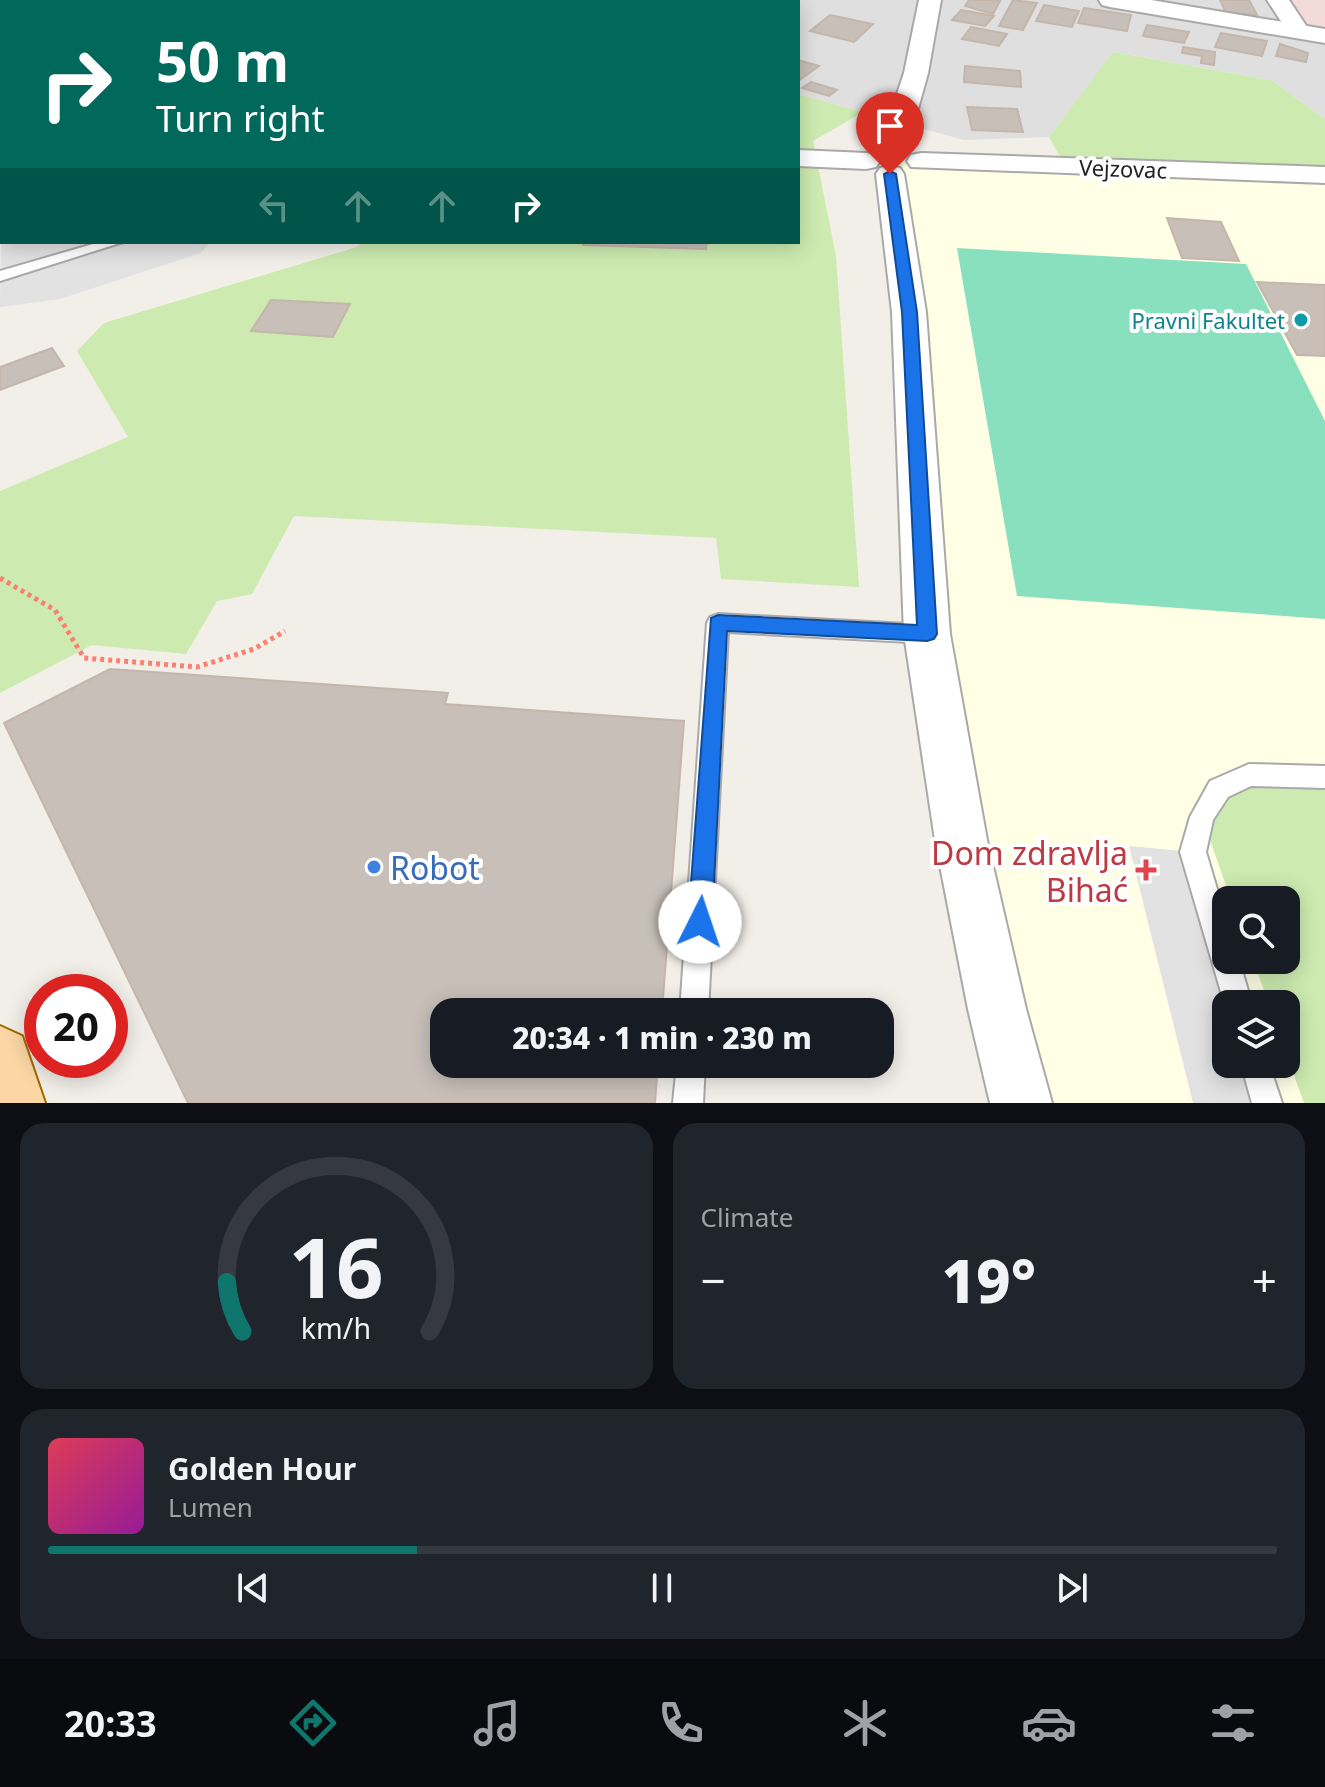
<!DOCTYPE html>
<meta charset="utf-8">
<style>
body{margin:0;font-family:"Noto Sans",sans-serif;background:#20242c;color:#f1f3f6;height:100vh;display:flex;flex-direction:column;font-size:30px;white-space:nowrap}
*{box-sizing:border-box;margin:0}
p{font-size:26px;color:#9ea1a6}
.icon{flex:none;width:44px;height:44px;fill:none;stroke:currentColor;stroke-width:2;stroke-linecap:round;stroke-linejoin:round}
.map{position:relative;height:1103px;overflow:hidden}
.sheet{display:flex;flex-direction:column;gap:20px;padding:20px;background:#0d0f14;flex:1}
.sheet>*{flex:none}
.banner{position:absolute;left:0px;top:0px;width:800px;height:244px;box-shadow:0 4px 20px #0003;background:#00695c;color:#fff;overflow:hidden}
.controls{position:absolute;left:1212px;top:886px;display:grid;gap:16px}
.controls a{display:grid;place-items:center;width:88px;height:88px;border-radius:16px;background:#171b24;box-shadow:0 4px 20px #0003;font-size:40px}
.speed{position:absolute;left:24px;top:974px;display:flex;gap:16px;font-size:40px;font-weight:700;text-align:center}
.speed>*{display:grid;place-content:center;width:104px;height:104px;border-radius:50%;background:#171b24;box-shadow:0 4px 20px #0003;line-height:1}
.speed .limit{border:12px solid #d22;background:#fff;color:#111}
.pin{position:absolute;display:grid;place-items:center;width:68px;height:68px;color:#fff;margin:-82px -34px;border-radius:50% 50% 50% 0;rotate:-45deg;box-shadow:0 0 8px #0007}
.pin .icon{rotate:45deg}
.me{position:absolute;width:88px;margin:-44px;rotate:4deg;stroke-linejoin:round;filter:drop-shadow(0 0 6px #0008)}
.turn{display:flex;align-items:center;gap:28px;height:168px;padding:0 24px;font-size:36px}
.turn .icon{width:104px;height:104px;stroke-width:2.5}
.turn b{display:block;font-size:56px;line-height:68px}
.lanes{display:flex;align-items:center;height:76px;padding:0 24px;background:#0003;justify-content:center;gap:40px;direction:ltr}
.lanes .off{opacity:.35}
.big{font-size:60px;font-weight:800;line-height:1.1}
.sheet .widget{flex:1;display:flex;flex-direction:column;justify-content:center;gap:12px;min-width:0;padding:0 28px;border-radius:24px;background:#20242c}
.sheet .dial{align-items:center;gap:0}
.dial svg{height:208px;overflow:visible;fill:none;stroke:#363941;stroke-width:7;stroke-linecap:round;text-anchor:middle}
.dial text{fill:#f1f3f6;stroke:none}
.song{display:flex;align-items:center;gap:24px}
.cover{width:96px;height:96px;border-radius:12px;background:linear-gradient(135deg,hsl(350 70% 55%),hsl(300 70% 35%))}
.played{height:8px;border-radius:4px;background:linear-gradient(90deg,#0f766e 30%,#363941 30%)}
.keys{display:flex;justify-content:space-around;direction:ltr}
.heat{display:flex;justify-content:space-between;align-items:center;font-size:44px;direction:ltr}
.sheet .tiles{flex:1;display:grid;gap:20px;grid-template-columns:1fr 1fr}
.widget:last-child{grid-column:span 2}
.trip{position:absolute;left:430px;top:998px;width:464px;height:80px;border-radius:24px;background:#171b24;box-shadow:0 4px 20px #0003;font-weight:800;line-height:80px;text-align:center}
.tab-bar{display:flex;height:128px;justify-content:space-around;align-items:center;background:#090b0e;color:#9ea1a6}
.tab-bar .icon{width:56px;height:56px}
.tab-bar .active{color:#0f766e}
.tab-bar b{font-size:36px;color:#f1f3f6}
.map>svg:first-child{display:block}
.residential{fill:#e0dfdf}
.commercial{fill:#f2dad9}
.education{fill:#ffffe5;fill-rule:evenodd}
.grass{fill:#cdebb0}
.pitch{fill:#88e0be}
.parking{fill:#e2e2e2}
.building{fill:#c7bfb8;stroke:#c4b6ab;stroke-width:2}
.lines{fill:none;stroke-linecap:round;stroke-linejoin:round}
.service-casing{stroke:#a9a9a9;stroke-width:4}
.minor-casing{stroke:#a9a9a9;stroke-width:4}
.tertiary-casing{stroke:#a9a9a9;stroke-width:4}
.primary-casing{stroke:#a06b00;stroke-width:4}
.path{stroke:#fa8072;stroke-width:5;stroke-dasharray:4 4;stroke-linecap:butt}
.service{fill:#fff;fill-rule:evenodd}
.minor{fill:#fff;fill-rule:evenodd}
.tertiary{fill:#fff;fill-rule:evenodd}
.primary{fill:#fcd6a4;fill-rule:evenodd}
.route{fill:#1a73e8;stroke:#114b97;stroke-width:2}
.culture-dot{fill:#0f9aa8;stroke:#fff;stroke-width:3}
.shop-dot{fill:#3f7fe0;stroke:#fff;stroke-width:3}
.health-dot{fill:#e0444e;stroke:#fff;stroke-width:3}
.labels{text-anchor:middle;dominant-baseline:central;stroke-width:8;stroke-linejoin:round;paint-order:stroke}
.far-street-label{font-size:22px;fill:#222;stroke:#fff}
.far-culture-label{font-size:22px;fill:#0d838f;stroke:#fff;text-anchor:end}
.near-health-label{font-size:32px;fill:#be3a42;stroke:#fff;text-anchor:end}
.near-shop-label{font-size:32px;fill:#366cbe;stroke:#fff;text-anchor:start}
</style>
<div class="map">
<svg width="1325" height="1103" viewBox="0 0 1325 1103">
<rect width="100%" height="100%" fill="#f2efe9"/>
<g class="residential">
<polygon points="0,0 261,0 2,2 0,248"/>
<polygon points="750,0 1278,0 1325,36 1325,119 1271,80 1114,52 1049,137 964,140 798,94 798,2 746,2"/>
</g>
<polygon class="commercial" points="1278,0 1325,0 1325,36 1298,30"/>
<path class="education" d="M 896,160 L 1325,175 L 1325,1103 L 1021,1103 L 997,1009 L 909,312 ZM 1226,900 L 1286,900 L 1286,960 L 1226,960 ZM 1226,1004 L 1286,1004 L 1286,1064 L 1226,1064 Z"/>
<g class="grass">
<polygon points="463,0 750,0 452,2"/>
<polygon points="1113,52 1271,80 1325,119 1325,178 1065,166 1049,137"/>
<polygon points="798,94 863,112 813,141 836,256 859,587 721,579 716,538 294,516 252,594 217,601 186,654 92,645 0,693 0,491 128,437 77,351 104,323 357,247 362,242 798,242"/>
<polygon points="1325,777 1325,1103 1304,1103 1286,1053 1286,1004 1269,1004 1253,960 1286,960 1286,900 1231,900 1202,817 1219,789"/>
</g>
<polygon class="pitch" points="957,248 1246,264 1325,421 1325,619 1017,596"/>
<g class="parking">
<polygon points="2,166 2,242 210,242 201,253 60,299 0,307"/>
<polygon points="1129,846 1193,852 1226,1004 1226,1064 1255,1064 1267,1103 1193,1103"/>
</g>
<g class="building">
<polygon points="969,0 991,0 1000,1 993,14 965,6"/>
<polygon points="1013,0 1037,3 1023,30 999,26"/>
<polygon points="1220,0 1249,0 1257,15 1226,13"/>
<polygon points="1044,5 1079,11 1072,27 1036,21"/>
<polygon points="1084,8 1131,15 1127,31 1078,23"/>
<polygon points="961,10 994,16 985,26 952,20"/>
<polygon points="830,15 873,24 854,42 810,31"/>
<polygon points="1147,25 1189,32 1184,43 1143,36"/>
<polygon points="971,27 1007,34 999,46 962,39"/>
<polygon points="1221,33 1267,41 1262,56 1215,47"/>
<polygon points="1280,44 1308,53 1306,62 1276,56"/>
<polygon points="1183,47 1215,52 1214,65 1201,63 1202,56 1182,53"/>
<polygon points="798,60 819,66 798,81"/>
<polygon points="965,66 1020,71 1021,87 964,82"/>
<polygon points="811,82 837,90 829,96 802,88"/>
<polygon points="967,107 1017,109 1023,132 972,130"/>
<polygon points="1167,218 1221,222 1239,261 1182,258"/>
<polygon points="584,242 707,242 706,249 583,245"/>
<polygon points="1257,282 1325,285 1325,356 1297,355"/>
<polygon points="271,300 350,304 333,337 251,331"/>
<polygon points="52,348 64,366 0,390 0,367"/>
<polygon points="110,669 448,693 445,704 684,721 662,1012 444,1012 444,1064 658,1064 655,1103 188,1103 4,723"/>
</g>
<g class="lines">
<g class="service-casing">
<g id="service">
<polygon points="100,242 123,242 0,281 0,271"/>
<polygon points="718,614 927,625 935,628 938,634 935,640 927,643 728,632 708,1012 680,1012 707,623 710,617"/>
<polygon points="1249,764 1325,766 1325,788 1251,786 1228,797 1213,820 1206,852 1226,919 1226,960 1239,960 1252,1004 1226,1004 1226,1009 1180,852 1190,817 1210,781"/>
<polygon points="677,1064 705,1064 703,1103 673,1103"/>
<polygon points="1241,1064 1269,1064 1282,1103 1252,1103"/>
</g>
</g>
<g class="minor-casing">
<g id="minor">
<polygon points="919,0 941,0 928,73 907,148 903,154 883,154 879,148 904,73"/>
<polygon points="1267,0 1289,0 1309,30 1306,35 1290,35"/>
<polygon points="798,150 866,153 876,155 880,161 876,167 866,169 798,166"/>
<polygon points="921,153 1325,167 1325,183 911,167 907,161 911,155"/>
<polygon points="890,166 900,168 904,174 926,312 950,634 987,840 1026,1009 1052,1103 990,1103 968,1009 935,840 904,634 892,312 876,174 880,168"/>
</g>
</g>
<g class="tertiary-casing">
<polygon id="tertiary" points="1099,0 1151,0 1325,29 1325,43 1110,7 1102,5"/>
</g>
<g class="primary-casing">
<g id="primary">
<rect x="0" y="32" width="2" height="14"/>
<polygon points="0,1026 22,1036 45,1103 0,1103"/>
</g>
</g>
<polyline class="path" points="0,578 55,610 84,658 197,667 254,649 285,631"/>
<use href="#service" class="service"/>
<use href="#minor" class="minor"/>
<use href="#tertiary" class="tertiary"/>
<use href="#primary" class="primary"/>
</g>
<polygon class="route" points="890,171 896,174 917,312 937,634 934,639 927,641 727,631 712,922 708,931 700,934 691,931 688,922 711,618 718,615 917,625 902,312 884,174"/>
<circle class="culture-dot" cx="1301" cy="320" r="8"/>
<circle class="shop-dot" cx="374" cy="867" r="8"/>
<path class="health-dot" d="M1142 858h8v8h8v8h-8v8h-8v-8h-8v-8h8z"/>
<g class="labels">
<g class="far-street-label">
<text transform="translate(1123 168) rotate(2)">Vejzovac</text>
</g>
<g class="far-culture-label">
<text x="1285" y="320">Pravni Fakultet</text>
</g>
<g class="near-health-label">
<text x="1128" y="852">Dom zdravlja<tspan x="1128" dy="37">Bihać</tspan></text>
</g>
<g class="near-shop-label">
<text x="390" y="867">Robot</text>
</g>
</g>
</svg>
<div class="controls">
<a><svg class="icon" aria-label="search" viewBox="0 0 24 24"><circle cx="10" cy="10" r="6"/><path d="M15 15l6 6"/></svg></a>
<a><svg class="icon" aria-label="layers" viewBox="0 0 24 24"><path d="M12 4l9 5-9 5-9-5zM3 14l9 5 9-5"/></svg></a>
</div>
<div class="speed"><div class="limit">20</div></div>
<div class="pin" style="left:890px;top:174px;background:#d93025"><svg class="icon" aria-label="arrive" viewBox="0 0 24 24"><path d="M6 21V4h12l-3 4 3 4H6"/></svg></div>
<svg class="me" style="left:700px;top:922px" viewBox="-20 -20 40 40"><circle r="19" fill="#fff"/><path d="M0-13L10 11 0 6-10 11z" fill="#1a73e8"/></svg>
<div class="trip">20:34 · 1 min · 230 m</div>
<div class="banner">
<div class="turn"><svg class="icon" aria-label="right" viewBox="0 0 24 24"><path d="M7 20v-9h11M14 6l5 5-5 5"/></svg><div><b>50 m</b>Turn right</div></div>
<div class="lanes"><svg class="icon off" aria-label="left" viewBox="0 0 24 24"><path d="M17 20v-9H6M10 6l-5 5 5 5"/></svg><svg class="icon off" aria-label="ahead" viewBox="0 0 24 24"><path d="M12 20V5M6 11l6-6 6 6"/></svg><svg class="icon off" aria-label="ahead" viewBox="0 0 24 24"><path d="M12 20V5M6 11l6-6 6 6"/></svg><svg class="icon" aria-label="right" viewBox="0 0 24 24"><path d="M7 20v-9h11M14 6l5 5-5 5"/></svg></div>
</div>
</div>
<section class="sheet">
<div class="tiles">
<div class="widget dial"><svg viewBox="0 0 100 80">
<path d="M14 69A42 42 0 1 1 86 69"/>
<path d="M14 69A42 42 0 0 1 8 50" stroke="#0f766e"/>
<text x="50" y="56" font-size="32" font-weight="700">16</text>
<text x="50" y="72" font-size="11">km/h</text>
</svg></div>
<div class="widget"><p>Climate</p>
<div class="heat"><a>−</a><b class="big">19°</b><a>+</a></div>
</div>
<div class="widget">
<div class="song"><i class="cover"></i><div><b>Golden Hour</b><p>Lumen</p></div></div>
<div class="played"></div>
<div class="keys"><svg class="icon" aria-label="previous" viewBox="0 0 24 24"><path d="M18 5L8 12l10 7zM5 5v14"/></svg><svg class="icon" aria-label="pause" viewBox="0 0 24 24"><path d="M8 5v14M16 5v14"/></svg><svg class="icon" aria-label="next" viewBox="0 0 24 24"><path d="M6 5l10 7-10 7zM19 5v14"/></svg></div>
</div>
</div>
</section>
<nav class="tab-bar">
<b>20:33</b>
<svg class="icon active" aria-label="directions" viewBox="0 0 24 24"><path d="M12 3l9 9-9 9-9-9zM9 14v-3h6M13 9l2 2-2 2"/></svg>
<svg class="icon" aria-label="music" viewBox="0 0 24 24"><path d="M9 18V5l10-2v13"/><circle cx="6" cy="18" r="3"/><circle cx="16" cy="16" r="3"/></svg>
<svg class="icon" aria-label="phone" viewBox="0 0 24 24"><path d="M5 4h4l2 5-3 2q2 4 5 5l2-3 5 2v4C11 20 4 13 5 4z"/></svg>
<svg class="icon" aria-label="climate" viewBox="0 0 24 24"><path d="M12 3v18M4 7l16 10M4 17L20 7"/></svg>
<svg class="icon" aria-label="car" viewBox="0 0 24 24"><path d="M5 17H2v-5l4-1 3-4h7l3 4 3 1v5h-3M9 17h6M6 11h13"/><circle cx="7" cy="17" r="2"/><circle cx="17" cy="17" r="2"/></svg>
<svg class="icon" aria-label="filters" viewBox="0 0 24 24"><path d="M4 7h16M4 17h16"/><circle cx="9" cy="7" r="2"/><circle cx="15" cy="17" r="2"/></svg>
</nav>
